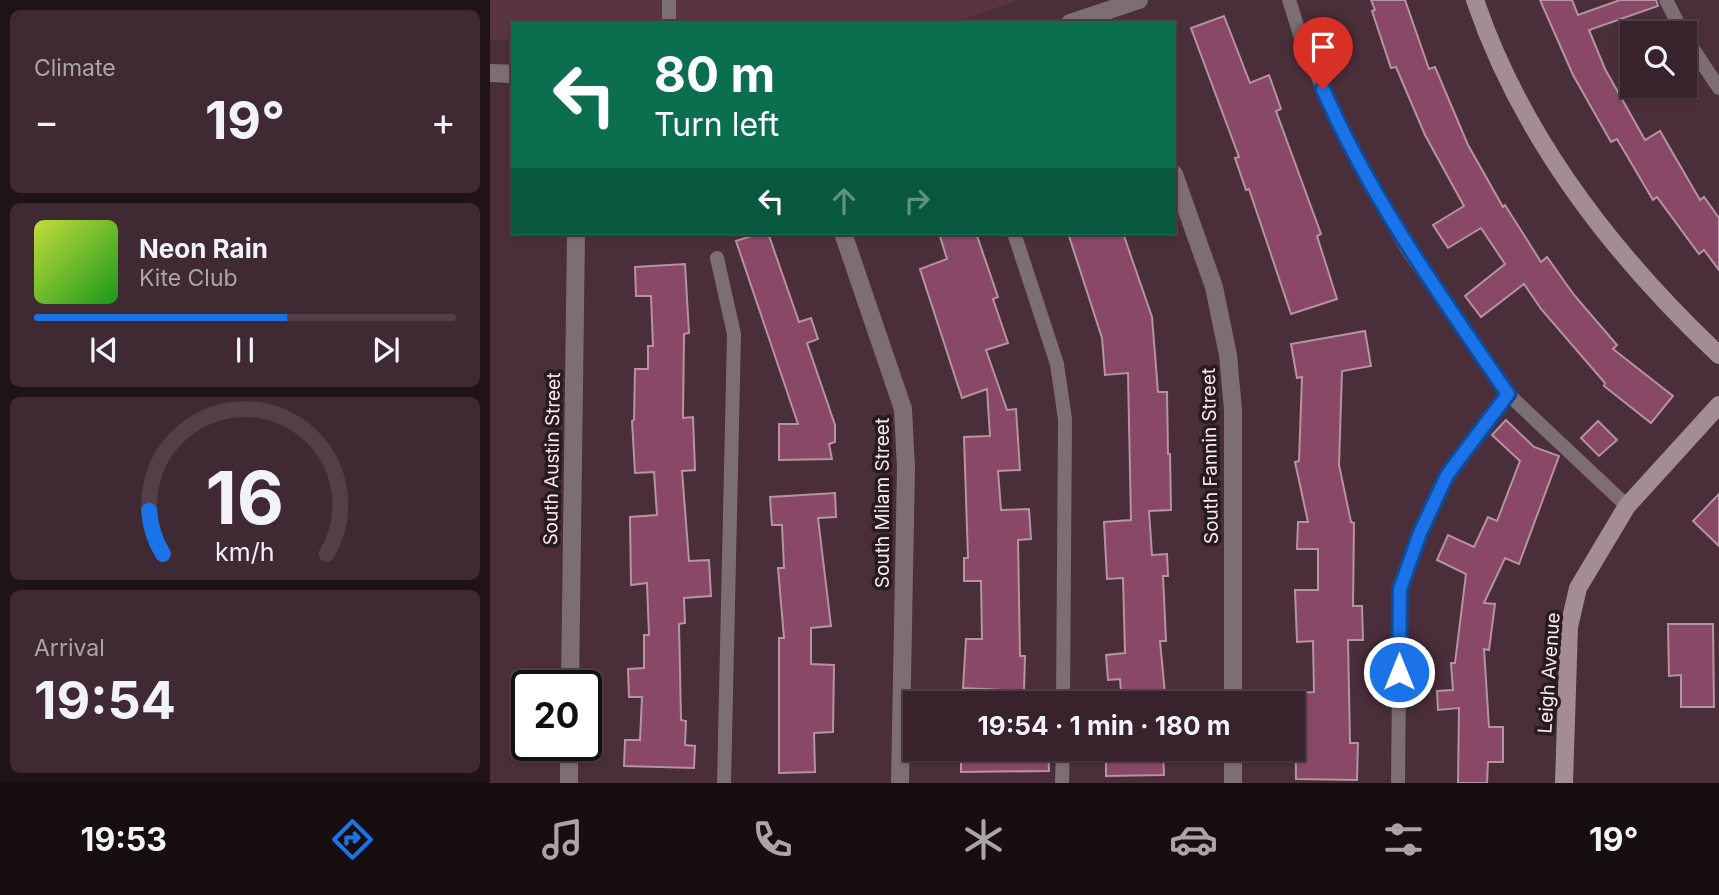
<!DOCTYPE html>
<meta charset="utf-8">
<style>
body{margin:0;font-family:Inter,sans-serif;background:#3f2a33;color:#f1f3f6;height:100vh;display:flex;flex-direction:column;font-size:26px;white-space:nowrap}
*{box-sizing:border-box;margin:0}
p{font-size:23px;color:#aba4a9}
.icon{flex:none;width:38px;height:38px;fill:none;stroke:currentColor;stroke-width:2;stroke-linecap:round;stroke-linejoin:round}
.map{position:relative;flex:1;overflow:hidden}
.details{display:flex;flex-direction:column;gap:10px;padding:10px;background:#1f1318;width:490px}
.details>*{flex:none}
.guide{position:absolute;left:21px;top:21px;width:665px;height:214px;border-radius:0px;box-shadow:0 2px 5px #0004,0 0 0 2px #523f47;background:#0b6e4f;color:#fff;overflow:hidden}
.fabs{position:absolute;left:1130px;top:21px;display:grid;gap:14px}
.fabs a{display:grid;place-items:center;width:77px;height:77px;border-radius:0px;background:#38222b;box-shadow:0 2px 5px #0004,0 0 0 2px #523f47;font-size:35px}
.speed{position:absolute;left:21px;top:670px;display:flex;gap:14px;font-size:35px;font-weight:700;text-align:center}
.speed>*{display:grid;place-content:center;width:91px;height:91px;border-radius:50%;background:#38222b;box-shadow:0 2px 5px #0004,0 0 0 2px #523f47;line-height:1}
.speed .limit{border:4px solid #111;border-radius:10px;background:#fff;color:#111}
.pin{position:absolute;display:grid;place-items:center;width:60px;height:60px;color:#fff;margin:-72px -30px;border-radius:50% 50% 50% 0;rotate:-45deg;box-shadow:0 0 7px #0007}
.pin .icon{rotate:45deg}
.me{position:absolute;width:77px;margin:-38px;rotate:0deg;stroke-linejoin:round;filter:drop-shadow(0 0 5px #0008)}
.turn{display:flex;align-items:center;gap:24px;height:147px;padding:0 28px;font-size:32px}
.turn .icon{width:91px;height:91px;stroke-width:2.5}
.turn b{display:block;font-size:49px;line-height:60px}
.lanes{display:flex;align-items:center;height:66px;padding:0 28px;background:#0003;justify-content:center;gap:35px;direction:ltr}
.lanes .off{opacity:.35}
.big{font-size:52px;font-weight:700;line-height:1.1}
.details .widget{flex:1;display:flex;flex-direction:column;justify-content:center;gap:10px;min-width:0;padding:0 24px;border-radius:10px;background:#3f2a33}
.details .dial{align-items:center;gap:0}
.dial svg{height:182px;overflow:visible;fill:none;stroke:#523f47;stroke-width:7;stroke-linecap:round;text-anchor:middle}
.dial text{fill:#f1f3f6;stroke:none}
.song{display:flex;align-items:center;gap:21px}
.cover{width:84px;height:84px;border-radius:10px;background:linear-gradient(135deg,hsl(70 70% 55%),hsl(120 70% 35%))}
.played{height:7px;border-radius:4px;background:linear-gradient(90deg,#1a73e8 60%,#523f47 60%)}
.keys{display:flex;justify-content:space-around;direction:ltr}
.heat{display:flex;justify-content:space-between;align-items:center;font-size:38px;direction:ltr}
.trip{position:absolute;left:413px;top:691px;width:402px;height:70px;border-radius:0px;background:#38222b;box-shadow:0 2px 5px #0004,0 0 0 2px #523f47;font-weight:700;line-height:70px;text-align:center}
.tabs{display:flex;height:112px;justify-content:space-around;align-items:center;background:#160e11;color:#aba4a9}
.tabs .icon{width:49px;height:49px}
.tabs .selected{color:#1a73e8}
.tabs b{font-size:32px;color:#f1f3f6}
main{display:flex;flex:1;min-height:0}
.map>svg:first-child{display:block}
.built{fill:#593544}
.building{fill:#894865;stroke:#b693a0;stroke-width:2}
.lines{fill:none;stroke-linecap:round;stroke-linejoin:round}
.lane{stroke:#7d6e74;stroke-width:14}
.street{stroke:#7d6e74;stroke-width:18}
.secondary{stroke:#a48c95;stroke-width:18}
.route-casing{stroke:#114b97;stroke-width:18}
.route{stroke:#1a73e8;stroke-width:12}
.labels{text-anchor:middle;dominant-baseline:central;stroke-width:7;stroke-linejoin:round;paint-order:stroke}
.street-label{font-size:19px;fill:#fdeaf1;stroke:#271a20}
</style>
<main>
<section class="details">
<div class="widget"><p>Climate</p>
<div class="heat"><a>−</a><b class="big">19°</b><a>+</a></div>
</div>
<div class="widget">
<div class="song"><i class="cover"></i><div><b>Neon Rain</b><p>Kite Club</p></div></div>
<div class="played"></div>
<div class="keys"><svg class="icon" aria-label="previous" viewBox="0 0 24 24"><path d="M18 5L8 12l10 7zM5 5v14"/></svg><svg class="icon" aria-label="pause" viewBox="0 0 24 24"><path d="M8 5v14M16 5v14"/></svg><svg class="icon" aria-label="next" viewBox="0 0 24 24"><path d="M6 5l10 7-10 7zM19 5v14"/></svg></div>
</div>
<div class="widget dial"><svg viewBox="0 0 100 80">
<path d="M14 69A42 42 0 1 1 86 69"/>
<path d="M14 69A42 42 0 0 1 8 50" stroke="#1a73e8"/>
<text x="50" y="56" font-size="32" font-weight="700">16</text>
<text x="50" y="72" font-size="11">km/h</text>
</svg></div>
<div class="widget"><p>Arrival</p><b class="big">19:54</b></div>
</section>
<div class="map">
<svg width="1229" height="783" viewBox="0 0 1229 783">
<rect width="100%" height="100%" fill="#4a2e39"/>
<polygon class="built" points="0,0 529,0 462,23 23,23 23,40 0,40"/>
<g class="building">
<polygon points="881,0 915,0 939,69 945,67 978,145 1013,207 1015,205 1051,262 1057,257 1084,295 1127,345 1123,349 1183,396 1161,423 1114,386 1115,383 1051,309 1034,284 991,317 975,296 1015,264 991,228 958,248 943,225 974,206 935,135 906,67 901,68 882,11 885,10"/>
<polygon points="1050,0 1082,0 1088,15 1130,0 1166,0 1168,6 1099,30 1115,69 1155,140 1170,131 1210,200 1214,197 1229,218 1229,270 1214,250 1209,254 1167,197 1163,200 1127,139 1121,142 1083,75"/>
<polygon points="734,16 760,83 779,75 791,109 786,111 831,234 827,236 847,299 801,314 759,189 756,190 745,158 749,157 701,28"/>
<polygon points="271,233 278,233 309,322 321,318 328,339 317,343 345,425 345,442 339,444 342,459 289,460 289,424 308,424 246,241"/>
<polygon points="449,233 486,233 508,297 503,299 518,343 496,350 517,410 526,409 530,470 508,471 511,510 539,509 541,539 528,540 530,656 535,656 534,691 473,688 476,639 492,639 491,581 474,581 474,558 478,558 474,437 500,436 497,389 472,398 430,269 457,259"/>
<polygon points="578,233 633,233 662,317 668,392 677,392 678,454 680,454 681,510 659,511 662,555 677,554 678,576 673,576 676,641 670,641 676,704 632,704 630,679 618,680 616,655 635,653 633,578 617,579 614,522 641,520 638,373 615,375 612,338"/>
<polygon points="195,264 199,333 194,334 193,418 203,417 205,470 192,471 199,561 219,560 221,596 194,598 195,623 189,624 191,720 196,721 195,745 205,746 204,768 134,766 135,740 150,740 152,697 139,697 138,669 154,668 154,635 159,635 157,583 141,585 140,517 167,515 164,472 145,473 142,421 144,420 145,369 158,369 158,346 163,346 161,296 146,296 145,267"/>
<polygon points="875,331 881,366 852,371 849,465 861,522 864,523 863,606 872,606 873,640 858,640 860,743 868,743 867,780 806,779 805,693 824,692 823,641 807,642 805,590 828,590 828,549 807,549 808,522 818,522 805,462 809,461 812,377 807,378 801,344"/>
<polygon points="1016,420 1044,447 1069,456 1029,564 1015,558 994,603 1005,604 999,650 994,649 999,727 1013,727 1013,762 998,762 997,783 968,783 969,708 948,710 947,691 963,690 961,663 965,663 976,574 947,560 958,535 984,547 998,517 1007,521 1030,461 1002,435"/>
<polygon points="1108,421 1127,440 1109,456 1091,438"/>
<polygon points="345,493 346,517 328,518 341,626 321,628 321,664 344,665 343,732 324,733 325,772 289,773 289,638 294,638 288,568 294,568 292,525 282,525 280,497"/>
<polygon points="1229,494 1229,546 1203,521"/>
<polygon points="1178,624 1223,624 1224,707 1191,707 1191,675 1179,676"/>
<polygon points="471,749 558,749 559,771 471,772"/>
<polygon points="616,749 673,749 674,775 616,776"/>
</g>
<g class="lines">
<g class="lane">
<polyline points="799,0 811,38 855,139 917,249 1018,394 1137,506"/>
<polyline points="1176,0 1193,33"/>
<polyline points="179,23 179,0"/>
<polyline points="1195,37 1229,88"/>
<polyline points="524,233 567,364 575,419 573,704"/>
<polyline points="227,258 244,334 234,783"/>
<polyline points="572,783 573,749"/>
<polyline points="908,783 910,589 930,533 957,475 1018,394"/>
</g>
<g class="street">
<polyline points="580,23 649,0"/>
<polyline points="0,73 23,74"/>
<polyline points="684,174 724,287 738,355 743,410 743,704"/>
<polyline points="353,233 413,409 416,468 410,783"/>
<polyline points="80,686 86,233"/>
<polyline points="79,783 79,746"/>
<polyline points="743,783 743,749"/>
</g>
<g class="secondary">
<path d="M 985,0 C 1032,138 1124,256 1229,355"/>
<polyline points="1074,783 1079,627 1088,588 1137,506 1229,405"/>
</g>
</g>
<g class="lines">
<g class="route-casing">
<path id="route" d="M 833,89 C 881,199 950,295 1018,394 L 957,475 L 930,533 L 910,589 L 909,672"/>
</g>
<use href="#route" class="route"/>
</g>
<g class="labels">
<g class="street-label">
<text transform="translate(720 456) rotate(-91)">South Fannin Street</text>
<text transform="translate(62 459) rotate(-89)">South Austin Street</text>
<text transform="translate(392 503) rotate(-90)">South Milam Street</text>
<text transform="translate(1059 673) rotate(-86)">Leigh Avenue</text>
</g>
</g>
</svg>
<div class="fabs">
<a><svg class="icon" aria-label="search" viewBox="0 0 24 24"><circle cx="10" cy="10" r="6"/><path d="M15 15l6 6"/></svg></a>
</div>
<div class="speed"><div class="limit">20</div></div>
<div class="pin" style="left:833px;top:89px;background:#d93025"><svg class="icon" aria-label="arrive" viewBox="0 0 24 24"><path d="M6 21V4h12l-3 4 3 4H6"/></svg></div>
<svg class="me" style="left:909px;top:672px" viewBox="-20 -20 40 40"><circle r="17" fill="#1a73e8" stroke="#fff" stroke-width="3"/><path d="M0-11L8 9 0 5-8 9z" fill="#fff"/></svg>
<div class="trip">19:54 · 1 min · 180 m</div>
<div class="guide">
<div class="turn"><svg class="icon" aria-label="left" viewBox="0 0 24 24"><path d="M17 20v-9H6M10 6l-5 5 5 5"/></svg><div><b>80 m</b>Turn left</div></div>
<div class="lanes"><svg class="icon" aria-label="left" viewBox="0 0 24 24"><path d="M17 20v-9H6M10 6l-5 5 5 5"/></svg><svg class="icon off" aria-label="ahead" viewBox="0 0 24 24"><path d="M12 20V5M6 11l6-6 6 6"/></svg><svg class="icon off" aria-label="right" viewBox="0 0 24 24"><path d="M7 20v-9h11M14 6l5 5-5 5"/></svg></div>
</div>
</div>
</main>
<nav class="tabs">
<b>19:53</b>
<svg class="icon selected" aria-label="directions" viewBox="0 0 24 24"><path d="M12 3l9 9-9 9-9-9zM9 14v-3h6M13 9l2 2-2 2"/></svg>
<svg class="icon" aria-label="music" viewBox="0 0 24 24"><path d="M9 18V5l10-2v13"/><circle cx="6" cy="18" r="3"/><circle cx="16" cy="16" r="3"/></svg>
<svg class="icon" aria-label="phone" viewBox="0 0 24 24"><path d="M5 4h4l2 5-3 2q2 4 5 5l2-3 5 2v4C11 20 4 13 5 4z"/></svg>
<svg class="icon" aria-label="climate" viewBox="0 0 24 24"><path d="M12 3v18M4 7l16 10M4 17L20 7"/></svg>
<svg class="icon" aria-label="car" viewBox="0 0 24 24"><path d="M5 17H2v-5l4-1 3-4h7l3 4 3 1v5h-3M9 17h6M6 11h13"/><circle cx="7" cy="17" r="2"/><circle cx="17" cy="17" r="2"/></svg>
<svg class="icon" aria-label="filters" viewBox="0 0 24 24"><path d="M4 7h16M4 17h16"/><circle cx="9" cy="7" r="2"/><circle cx="15" cy="17" r="2"/></svg>
<b>19°</b>
</nav>
